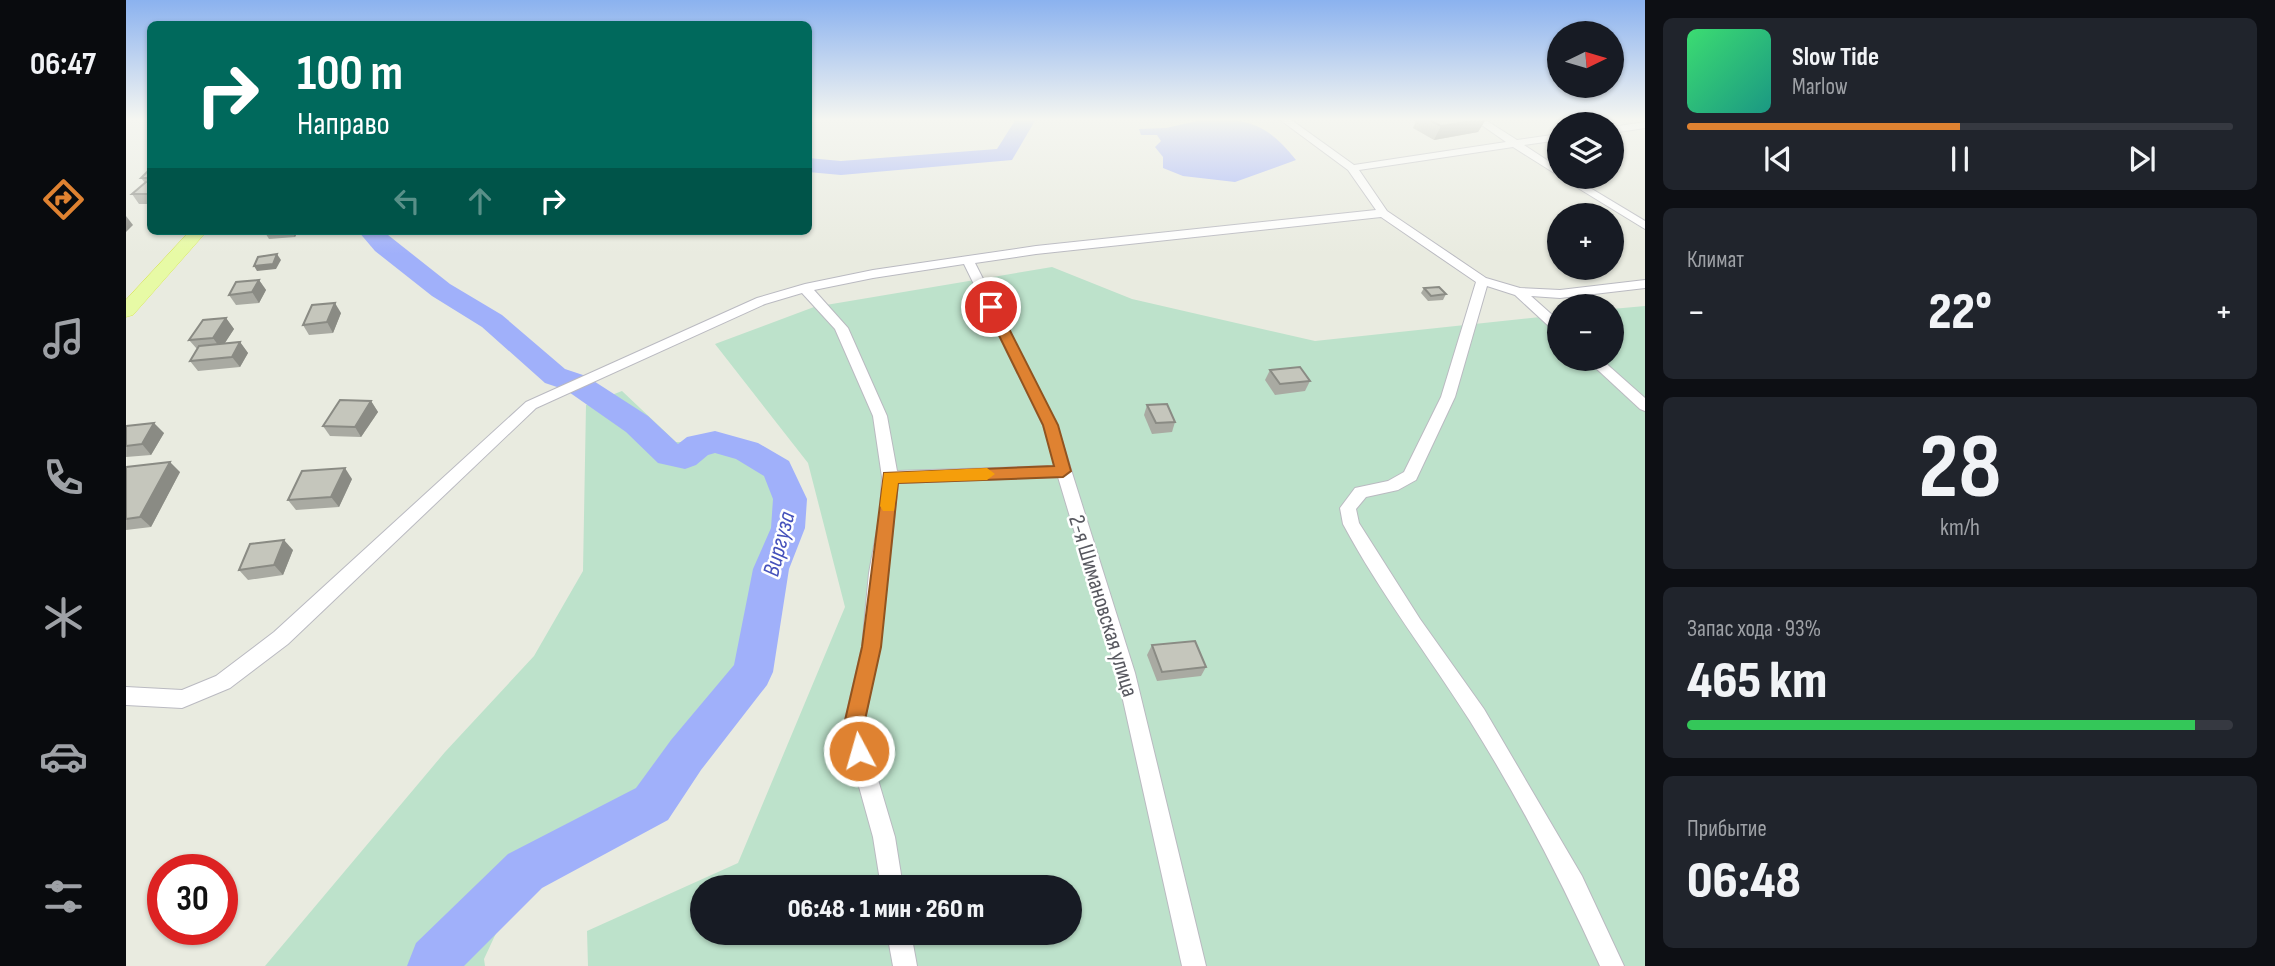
<!DOCTYPE html>
<html lang="ru">
<meta charset="utf-8">
<style>
body{margin:0;font-family:"Sofia Sans Condensed",sans-serif;background:#20242c;color:#f1f3f6;height:100vh;display:flex;flex-direction:column;font-size:26px;white-space:nowrap}
*{box-sizing:border-box;margin:0}
p{font-size:23px;color:#9ea1a6}
.icon{flex:none;width:38px;height:38px;fill:none;stroke:currentColor;stroke-width:2;stroke-linecap:round;stroke-linejoin:round}
.map{position:relative;flex:1;overflow:hidden}
.details{display:flex;flex-direction:column;gap:18px;padding:18px;background:#0d0f14;width:630px}
.details>*{flex:none}
.banner{position:absolute;left:21px;top:21px;width:665px;height:214px;border-radius:10px;box-shadow:0 2px 5px #0004;background:#00695c;color:#fff;overflow:hidden}
.needle{width:46px;rotate:85deg}
.fabs{position:absolute;left:1421px;top:21px;display:grid;gap:14px}
.fabs a{display:grid;place-items:center;width:77px;height:77px;border-radius:50%;background:#171b24;box-shadow:0 2px 5px #0004;font-size:35px}
.speed{position:absolute;left:21px;top:854px;display:flex;gap:14px;font-size:35px;font-weight:700;text-align:center}
.speed>*{display:grid;place-content:center;width:91px;height:91px;border-radius:50%;background:#171b24;box-shadow:0 2px 5px #0004;line-height:1}
.speed .limit{border:10px solid #d22;background:#fff;color:#111}
.pin{position:absolute;display:grid;place-items:center;width:60px;height:60px;color:#fff;margin:-30px;border:4px solid #fff;border-radius:50%;box-shadow:0 2px 7px #0007}
.me{position:absolute;width:77px;margin:-38px;rotate:354deg;stroke-linejoin:round;filter:drop-shadow(0 0 5px #0008)}
.turn{display:flex;align-items:center;gap:24px;height:147px;padding:0 35px;font-size:32px}
.turn .icon{width:91px;height:91px;stroke-width:2.5}
.turn b{display:block;font-size:49px;line-height:60px}
.lanes{display:flex;align-items:center;height:66px;padding:0 35px;background:#0003;justify-content:center;gap:35px;direction:ltr}
.lanes .off{opacity:.35}
.big{font-size:52px;font-weight:800;line-height:1.1}
.details .tile{flex:1;display:flex;flex-direction:column;justify-content:center;gap:10px;min-width:0;padding:0 24px;border-radius:10px;background:#20242c}
.details .dial{align-items:center;gap:0}
.dial b{font-size:91px;line-height:1}
.song{display:flex;align-items:center;gap:21px}
.cover{width:84px;height:84px;border-radius:10px;background:linear-gradient(135deg,hsl(140 70% 55%),hsl(170 70% 35%))}
.played{height:7px;border-radius:4px;background:linear-gradient(90deg,#df8231 50%,#363941 50%)}
.keys{display:flex;justify-content:space-around;direction:ltr}
.heat{display:flex;justify-content:space-between;align-items:center;font-size:38px;direction:ltr}
.charge{height:10px;border-radius:5px;background:linear-gradient(90deg,#34c759 93%,#363941 0)}
.trip{position:absolute;left:564px;top:875px;width:392px;height:70px;border-radius:35px;background:#171b24;box-shadow:0 2px 5px #0004;font-weight:800;line-height:70px;text-align:center}
main{display:flex;flex:1;min-height:0}
.dock{display:flex;flex-direction:column;width:126px;justify-content:space-around;align-items:center;background:#090b0e;color:#9ea1a6}
.dock .icon{width:49px;height:49px}
.dock .active{color:#df8231}
.dock b{font-size:32px;color:#f1f3f6}
.map>svg:first-child{display:block}
.green{fill:#bde2cb;fill-rule:evenodd}
.water{fill:#a0b0fa}
.lines{fill:none;stroke-linecap:round;stroke-linejoin:round}
.river{fill:#a0b0fa;fill-rule:evenodd}
.minor-casing{stroke:#babac1;stroke-width:2}
.primary-casing{stroke:#dae95a;stroke-width:1}
.minor{fill:#fff;fill-rule:evenodd}
.primary{fill:#e7faa5;fill-rule:evenodd}
.wall{fill:#a9aaa2}
.shaded-wall{fill:#8a8b84}
.building{fill:#c5c6bc;stroke:#8a8b84;stroke-width:2}
.route{fill:#df8231;stroke:#915420;stroke-width:2}
.slow{fill:#f59e0b}
.labels{text-anchor:middle;dominant-baseline:central;stroke-width:5;stroke-linejoin:round;paint-order:stroke}
.street-label{font-size:23px;fill:#585960;stroke:#fff}
.water-label{font-size:24px;font-style:italic;fill:#4551bb;stroke:#fff}
</style>
<main>
<nav class="dock">
<b>06:47</b>
<svg class="icon active" aria-label="directions" viewBox="0 0 24 24"><path d="M12 3l9 9-9 9-9-9zM9 14v-3h6M13 9l2 2-2 2"/></svg>
<svg class="icon" aria-label="music" viewBox="0 0 24 24"><path d="M9 18V5l10-2v13"/><circle cx="6" cy="18" r="3"/><circle cx="16" cy="16" r="3"/></svg>
<svg class="icon" aria-label="phone" viewBox="0 0 24 24"><path d="M5 4h4l2 5-3 2q2 4 5 5l2-3 5 2v4C11 20 4 13 5 4z"/></svg>
<svg class="icon" aria-label="climate" viewBox="0 0 24 24"><path d="M12 3v18M4 7l16 10M4 17L20 7"/></svg>
<svg class="icon" aria-label="car" viewBox="0 0 24 24"><path d="M5 17H2v-5l4-1 3-4h7l3 4 3 1v5h-3M9 17h6M6 11h13"/><circle cx="7" cy="17" r="2"/><circle cx="17" cy="17" r="2"/></svg>
<svg class="icon" aria-label="filters" viewBox="0 0 24 24"><path d="M4 7h16M4 17h16"/><circle cx="9" cy="7" r="2"/><circle cx="15" cy="17" r="2"/></svg>
</nav>
<div class="map">
<svg width="1519" height="966" viewBox="0 0 1519 966">
<rect width="100%" height="100%" fill="#e9ebe0"/>
<g class="green">
<path d="M 926,267 L 1006,299 L 1189,341 L 1433,315 L 1433,359 L 1486,359 L 1486,309 L 1519,306 L 1519,966 L 462,966 L 461,931 L 612,863 L 719,607 L 682,463 L 589,344 L 688,307 ZM 576,887 L 943,887 L 943,933 L 576,933 Z"/>
<polygon points="496,391 550,442 589,442 621,451 651,469 664,499 662,528 645,569 634,620 627,672 560,755 526,804 399,871 358,959 359,966 139,966 319,752 408,656 457,571 460,405"/>
</g>
<path class="water" d="M 1080,119 C 1125,119 1142,125 1170,160 L 1109,182 L 1057,176 L 1037,168 L 1037,157 L 1029,147 L 1035,141 L 1031,135 L 1015,135 L 1013,129 L 1040,128 Z"/>
<g class="lines">
<g class="river">
<polygon points="890,119 910,119 886,160 715,175 682,172 682,158 715,161 871,149"/>
<polygon points="232,231 257,231 324,284 376,315 439,369 460,376 522,416 552,444 561,437 589,431 632,443 663,461 681,499 679,528 663,569 647,672 641,685 575,770 542,820 416,888 338,966 281,966 290,943 382,854 510,788 545,740 608,665 627,569 645,528 647,499 638,476 610,459 589,453 582,455 570,465 559,469 532,463 500,432 440,390 419,383 356,327 306,296 249,251"/>
</g>
<g class="minor-casing">
<g id="minor">
<path d="M 1153,119 L 1164,119 L 1228,165 L 1380,142 L 1347,119 L 1358,119 L 1391,140 L 1433,134 L 1433,140 L 1398,145 L 1433,168 L 1433,176 L 1387,147 L 1233,170 L 1261,211 L 1360,278 L 1394,288 L 1434,290 L 1519,280 L 1519,288 L 1434,298 L 1405,296 L 1433,321 L 1433,332 L 1428,331 L 1389,295 L 1361,286 L 1329,397 L 1290,480 L 1272,490 L 1240,497 L 1230,509 L 1233,523 L 1294,619 L 1358,709 L 1456,876 L 1498,966 L 1474,966 C 1436,882 1393,799 1344,721 C 1302,655 1254,593 1217,524 L 1214,508 L 1229,488 L 1262,481 L 1278,472 L 1315,397 L 1350,282 L 1255,217 L 910,254 L 849,263 L 931,425 L 1009,673 L 1080,966 L 1056,966 L 991,673 L 932,477 L 772,483 L 754,647 L 737,729 L 769,837 L 777,887 L 755,887 L 747,837 L 717,729 L 736,647 L 743,573 L 754,513 L 756,477 L 747,416 L 709,329 L 676,293 L 639,304 L 410,408 L 162,644 L 104,688 L 56,708 L 0,705 L 0,687 L 56,690 L 90,676 L 148,632 L 400,402 L 631,298 L 679,284 L 747,270 L 910,246 L 1250,210 L 1222,170 ZM 838,264 L 917,425 L 929,466 L 771,471 L 761,416 L 722,328 L 688,290 L 747,278 Z"/>
<polygon points="1519,122 1519,128 1486,133 1486,127"/>
<polygon points="1434,177 1446,177 1519,221 1519,229"/>
<polygon points="1460,359 1475,359 1519,398 1519,411 1514,409"/>
<polygon points="761,933 785,933 791,966 767,966"/>
</g>
</g>
<g class="primary-casing">
<polygon id="primary" points="64,231 81,231 7,315 0,317 0,300"/>
</g>
<use href="#minor" class="minor"/>
<use href="#primary" class="primary"/>
</g>
<g class="wall">
<polygon points="1291,119 1360,119 1352,132 1308,140 1287,128"/>
<polygon points="24,170 24,204 13,204 6,194 19,183 15,178"/>
<polygon points="138,231 172,231 169,237 143,239"/>
<polygon points="133,280 140,290 133,303 110,305 103,295"/>
<polygon points="1298,288 1320,294 1317,300 1302,301 1295,293"/>
<polygon points="215,313 207,333 183,335 177,325"/>
<polygon points="100,318 108,329 98,344 114,342 122,353 114,367 72,371 64,361 71,349 63,340"/>
<polygon points="1144,370 1184,381 1179,391 1149,395 1139,380"/>
<polygon points="245,401 252,412 235,437 204,436 197,426"/>
<polygon points="1021,405 1049,422 1046,432 1026,434 1018,415"/>
<polygon points="0,426 38,433 25,455 0,457"/>
<polygon points="0,467 54,472 25,527 0,530"/>
<polygon points="226,479 213,507 170,510 162,500"/>
<polygon points="167,550 157,575 122,580 113,570"/>
<polygon points="1026,645 1080,667 1075,676 1031,681 1021,655"/>
</g>
<g class="shaded-wall">
<polygon points="1360,119 1352,132 1308,140 1315,126"/>
<polygon points="0,216 7,225 0,232"/>
<polygon points="166,231 172,231 169,237"/>
<polygon points="151,254 155,260 150,269 131,271 128,266"/>
<polygon points="133,280 140,290 133,303 126,292"/>
<polygon points="209,303 215,313 207,333 201,322"/>
<polygon points="100,318 108,329 95,349 87,338"/>
<polygon points="114,342 122,353 114,367 106,357"/>
<polygon points="245,401 252,412 235,437 229,427"/>
<polygon points="28,423 38,433 25,455 16,444"/>
<polygon points="44,462 54,472 25,527 14,517"/>
<polygon points="219,468 226,479 213,507 205,497"/>
<polygon points="158,540 167,550 157,575 148,565"/>
</g>
<g class="building">
<polygon points="1302,119 1358,119 1315,126"/>
<polygon points="23,170 24,170 24,178 15,178"/>
<polygon points="20,182 24,182 24,194 6,194"/>
<polygon points="151,254 147,264 128,266 132,257"/>
<polygon points="133,280 126,292 103,295 110,282"/>
<polygon points="1313,287 1320,294 1305,296 1298,288"/>
<polygon points="209,303 201,322 177,325 186,305"/>
<polygon points="100,318 87,338 63,340 77,320"/>
<polygon points="114,342 106,357 64,361 73,346"/>
<polygon points="1174,367 1184,381 1154,384 1144,370"/>
<polygon points="214,400 245,401 229,427 197,426"/>
<polygon points="1041,404 1049,422 1030,423 1021,405"/>
<polygon points="28,423 16,444 0,446 0,426"/>
<polygon points="44,462 14,517 0,519 0,467"/>
<polygon points="219,468 205,497 162,500 176,471"/>
<polygon points="158,540 148,565 113,570 124,544"/>
<polygon points="1069,641 1080,667 1036,672 1026,645"/>
</g>
<linearGradient id="sky" x2="0" y2="1"><stop stop-color="#8bb2ef"/><stop offset="0.47" stop-color="#f5f6f1"/><stop offset="1" stop-color="#f5f6f1" stop-opacity="0"/></linearGradient>
<rect width="1519" height="254" fill="url(#sky)"/>
<polygon class="route" points="865,304 872,307 932,425 945,471 937,477 772,483 755,647 737,729 743,751 740,758 733,761 726,758 717,729 736,647 758,473 928,466 917,425 859,307"/>
<polygon class="slow" points="861,468 869,474 861,480 772,483 768,511 757,511 754,506 758,473"/>
<g class="labels">
<g class="street-label">
<text transform="translate(977 606) rotate(73)">2-я Шимановская улица</text>
</g>
<g class="water-label">
<text transform="translate(653 544) rotate(-75)">Виргуза</text>
</g>
</g>
</svg>
<div class="fabs">
<a><svg class="needle" viewBox="-14 -14 28 28"><path d="M0-13l5 13h-10z" fill="#e53935"/><path d="M0 13l5-13h-10z" fill="#9ea1a6"/></svg></a>
<a><svg class="icon" aria-label="layers" viewBox="0 0 24 24"><path d="M12 4l9 5-9 5-9-5zM3 14l9 5 9-5"/></svg></a>
<a>+</a>
<a>−</a>
</div>
<div class="speed"><div class="limit">30</div></div>
<div class="pin" style="left:865px;top:307px;background:#d93025"><svg class="icon" aria-label="arrive" viewBox="0 0 24 24"><path d="M6 21V4h12l-3 4 3 4H6"/></svg></div>
<svg class="me" style="left:733px;top:751px" viewBox="-20 -20 40 40"><circle r="17" fill="#df8231" stroke="#fff" stroke-width="3"/><path d="M0-11L8 9 0 5-8 9z" fill="#fff"/></svg>
<div class="trip">06:48 · 1 мин · 260 m</div>
<div class="banner">
<div class="turn"><svg class="icon" aria-label="right" viewBox="0 0 24 24"><path d="M7 20v-9h11M14 6l5 5-5 5"/></svg><div><b>100 m</b>Направо</div></div>
<div class="lanes"><svg class="icon off" aria-label="left" viewBox="0 0 24 24"><path d="M17 20v-9H6M10 6l-5 5 5 5"/></svg><svg class="icon off" aria-label="ahead" viewBox="0 0 24 24"><path d="M12 20V5M6 11l6-6 6 6"/></svg><svg class="icon" aria-label="right" viewBox="0 0 24 24"><path d="M7 20v-9h11M14 6l5 5-5 5"/></svg></div>
</div>
</div>
<section class="details">
<div class="tile">
<div class="song"><i class="cover"></i><div><b>Slow Tide</b><p>Marlow</p></div></div>
<div class="played"></div>
<div class="keys"><svg class="icon" aria-label="previous" viewBox="0 0 24 24"><path d="M18 5L8 12l10 7zM5 5v14"/></svg><svg class="icon" aria-label="pause" viewBox="0 0 24 24"><path d="M8 5v14M16 5v14"/></svg><svg class="icon" aria-label="next" viewBox="0 0 24 24"><path d="M6 5l10 7-10 7zM19 5v14"/></svg></div>
</div>
<div class="tile"><p>Климат</p>
<div class="heat"><a>−</a><b class="big">22°</b><a>+</a></div>
</div>
<div class="tile dial"><b>28</b><p>km/h</p></div>
<div class="tile"><p>Запас хода · 93%</p><b class="big">465 km</b><div class="charge"></div></div>
<div class="tile"><p>Прибытие</p><b class="big">06:48</b></div>
</section>
</main>
